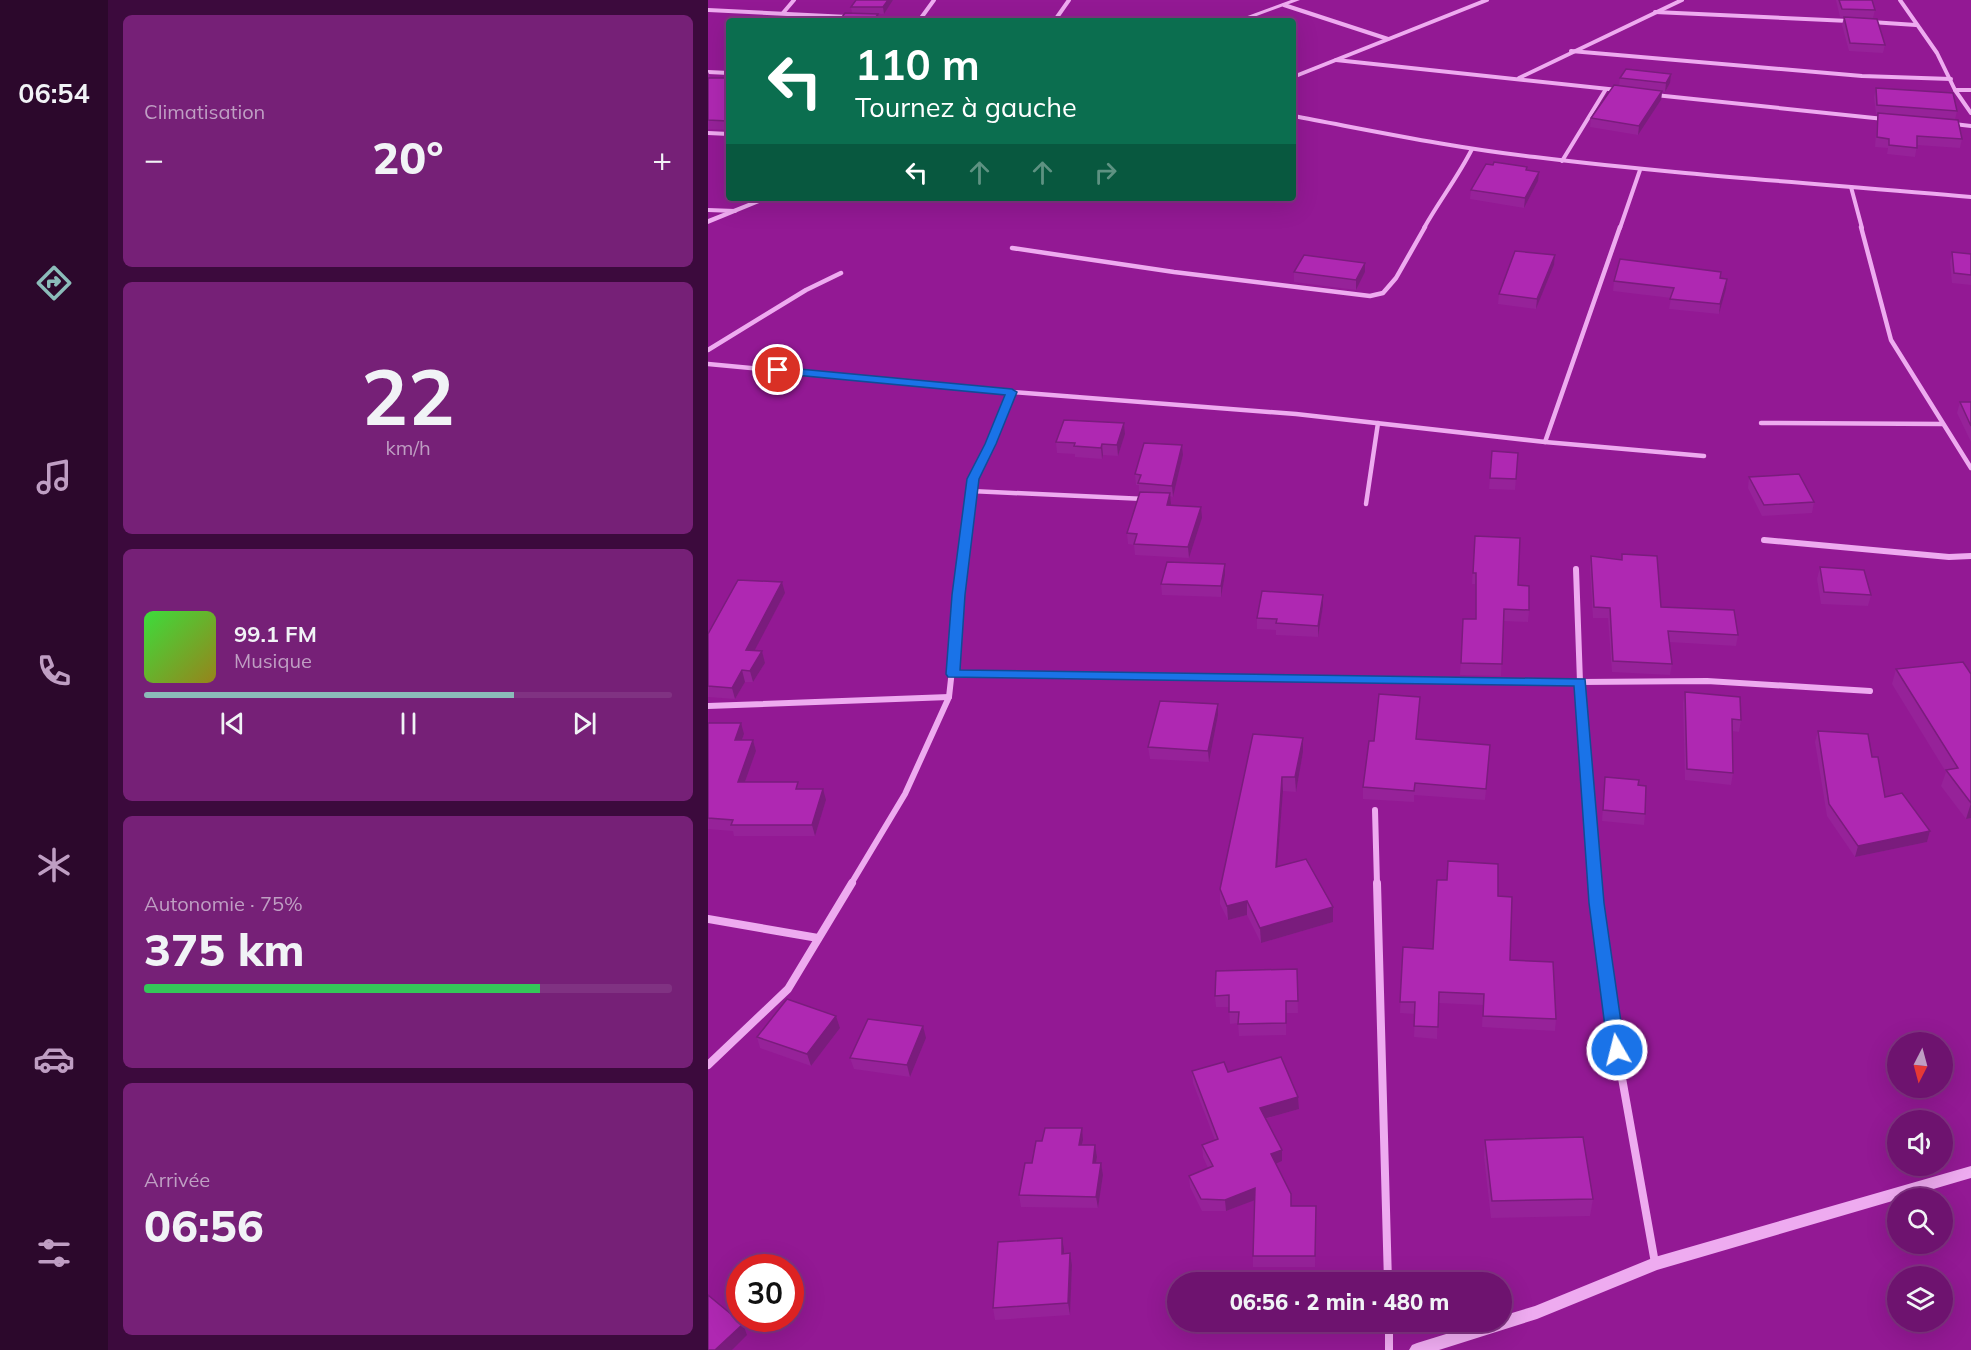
<!DOCTYPE html>
<html lang="fr">
<meta charset="utf-8">
<style>
body{margin:0;font-family:Mulish,sans-serif;background:#762077;color:#f1f3f6;height:100vh;display:flex;flex-direction:column;font-size:22px;white-space:nowrap}
*{box-sizing:border-box;margin:0}
p{font-size:20px;color:#bf9ec3}
.icon{flex:none;width:33px;height:33px;fill:none;stroke:currentColor;stroke-width:2;stroke-linecap:round;stroke-linejoin:round}
.map{position:relative;flex:1;overflow:hidden}
.details{display:flex;flex-direction:column;gap:15px;padding:15px;background:#3c0a3d;width:600px}
.details>*{flex:none}
.top-card{position:absolute;left:18px;top:18px;width:570px;height:183px;border-radius:6px;box-shadow:0 6px 24px #0002,0 0 0 2px #803282;background:#0b6e4f;color:#fff;overflow:hidden}
.needle{width:39px;rotate:186deg}
.tools{position:absolute;left:1179px;top:1032px;display:grid;gap:12px}
.tools a{display:grid;place-items:center;width:66px;height:66px;border-radius:50%;background:#6e136f;box-shadow:0 6px 24px #0002,0 0 0 2px #803282;font-size:30px}
.speed{position:absolute;left:18px;top:1254px;display:flex;gap:12px;font-size:30px;font-weight:700;text-align:center}
.speed>*{display:grid;place-content:center;width:78px;height:78px;border-radius:50%;background:#6e136f;box-shadow:0 6px 24px #0002,0 0 0 2px #803282;line-height:1}
.speed .limit{border:9px solid #d22;background:#fff;color:#111}
.pin{position:absolute;display:grid;place-items:center;width:51px;height:51px;color:#fff;margin:-26px;border:3px solid #fff;border-radius:50%;box-shadow:0 2px 6px #0007}
.me{position:absolute;width:66px;margin:-33px;rotate:352deg;stroke-linejoin:round;filter:drop-shadow(0 0 4px #0008)}
.turn{display:flex;align-items:center;gap:21px;height:126px;padding:0 30px;font-size:27px}
.turn .icon{width:78px;height:78px;stroke-width:2.5}
.turn b{display:block;font-size:42px;line-height:51px}
.lanes{display:flex;align-items:center;height:57px;padding:0 30px;background:#0003;justify-content:center;gap:30px;direction:ltr}
.lanes .off{opacity:.35}
.big{font-size:45px;font-weight:800;line-height:1.1}
.details .widget{flex:1;display:flex;flex-direction:column;justify-content:center;gap:9px;min-width:0;padding:0 21px;border-radius:9px;background:#762077}
.details .dial{align-items:center;gap:0}
.dial b{font-size:78px;line-height:1}
.song{display:flex;align-items:center;gap:18px}
.cover{width:72px;height:72px;border-radius:9px;background:linear-gradient(135deg,hsl(120 70% 55%),hsl(50 70% 35%))}
.played{height:6px;border-radius:3px;background:linear-gradient(90deg,#8bbbb9 70%,#803282 70%)}
.keys{display:flex;justify-content:space-around;direction:ltr}
.heat{display:flex;justify-content:space-between;align-items:center;font-size:33px;direction:ltr}
.charge{height:9px;border-radius:4px;background:linear-gradient(90deg,#34c759 75%,#803282 0)}
.trip{position:absolute;left:459px;top:1272px;width:345px;height:60px;border-radius:30px;background:#6e136f;box-shadow:0 6px 24px #0002,0 0 0 2px #803282;font-weight:800;line-height:60px;text-align:center}
main{display:flex;flex:1;min-height:0}
.tab-bar{display:flex;flex-direction:column;width:108px;justify-content:space-around;align-items:center;background:#2c082c;color:#bf9ec3}
.tab-bar .icon{width:42px;height:42px}
.tab-bar .current{color:#8bbbb9}
.tab-bar b{font-size:27px;color:#f1f3f6}
.map>svg:first-child{display:block}
.lines{fill:none;stroke-linecap:round;stroke-linejoin:round}
.minor-far3{stroke:#eeabf0;stroke-width:4}
.minor-far2{stroke:#eeabf0;stroke-width:4.5}
.minor-far1{stroke:#eeabf0;stroke-width:6}
.minor{stroke:#eeabf0;stroke-width:8}
.tertiary{fill:#eeabf0;fill-rule:evenodd}
.wall{fill:#962299}
.shaded-wall{fill:#7a1c7d}
.building{fill:#af28b2;stroke:#7a1c7d;stroke-width:1.5}
.route{fill:#1a73e8;stroke:#114b97;stroke-width:1.5}
</style>
<main>
<nav class="tab-bar">
<b>06:54</b>
<svg class="icon current" aria-label="directions" viewBox="0 0 24 24"><path d="M12 3l9 9-9 9-9-9zM9 14v-3h6M13 9l2 2-2 2"/></svg>
<svg class="icon" aria-label="music" viewBox="0 0 24 24"><path d="M9 18V5l10-2v13"/><circle cx="6" cy="18" r="3"/><circle cx="16" cy="16" r="3"/></svg>
<svg class="icon" aria-label="phone" viewBox="0 0 24 24"><path d="M5 4h4l2 5-3 2q2 4 5 5l2-3 5 2v4C11 20 4 13 5 4z"/></svg>
<svg class="icon" aria-label="climate" viewBox="0 0 24 24"><path d="M12 3v18M4 7l16 10M4 17L20 7"/></svg>
<svg class="icon" aria-label="car" viewBox="0 0 24 24"><path d="M5 17H2v-5l4-1 3-4h7l3 4 3 1v5h-3M9 17h6M6 11h13"/><circle cx="7" cy="17" r="2"/><circle cx="17" cy="17" r="2"/></svg>
<svg class="icon" aria-label="filters" viewBox="0 0 24 24"><path d="M4 7h16M4 17h16"/><circle cx="9" cy="7" r="2"/><circle cx="15" cy="17" r="2"/></svg>
</nav>
<section class="details">
<div class="widget"><p>Climatisation</p>
<div class="heat"><a>−</a><b class="big">20°</b><a>+</a></div>
</div>
<div class="widget dial"><b>22</b><p>km/h</p></div>
<div class="widget">
<div class="song"><i class="cover"></i><div><b>99.1 FM</b><p>Musique</p></div></div>
<div class="played"></div>
<div class="keys"><svg class="icon" aria-label="previous" viewBox="0 0 24 24"><path d="M18 5L8 12l10 7zM5 5v14"/></svg><svg class="icon" aria-label="pause" viewBox="0 0 24 24"><path d="M8 5v14M16 5v14"/></svg><svg class="icon" aria-label="next" viewBox="0 0 24 24"><path d="M6 5l10 7-10 7zM19 5v14"/></svg></div>
</div>
<div class="widget"><p>Autonomie · 75%</p><b class="big">375 km</b><div class="charge"></div></div>
<div class="widget"><p>Arrivée</p><b class="big">06:56</b></div>
</section>
<div class="map">
<svg width="1263" height="1350" viewBox="0 0 1263 1350">
<rect width="100%" height="100%" fill="#931994"/>
<g class="lines">
<g class="minor-far3">
<polyline points="1192,0 1229,53 1247,90 1263,113"/>
<polyline points="576,5 680,39"/>
<polyline points="0,10 140,17"/>
<polyline points="947,12 1141,21"/>
<polyline points="75,13 86,0"/>
<polyline points="162,18 363,21"/>
<polyline points="213,18 226,0"/>
<polyline points="347,20 361,0"/>
<polyline points="1163,22 1208,25"/>
<polyline points="863,51 1154,76 1243,79"/>
<polyline points="628,60 910,90"/>
<polyline points="0,72 21,73"/>
<polyline points="585,77 779,0"/>
<polyline points="811,78 974,0"/>
<polyline points="1247,90 1263,90"/>
<polyline points="947,95 1176,119"/>
<path d="M 585,116 C 666,131 746,148 827,157 C 972,175 1118,184 1263,197"/>
<polyline points="1246,124 1263,126"/>
<polyline points="0,133 21,134"/>
<polyline points="854,161 898,89"/>
<polyline points="1143,187 1154,228"/>
<polyline points="0,210 27,211"/>
<path d="M 716,228 C 731,201 750,177 764,149"/>
<polyline points="912,228 932,170"/>
</g>
<g class="minor-far2">
<polyline points="1153,227 1183,340 1263,468"/>
<polyline points="304,248 466,272 662,296 675,293 688,278 717,227"/>
<polyline points="0,350 98,290 133,273"/>
<polyline points="0,364 304,392 588,414 837,442 996,456"/>
<polyline points="1053,423 1235,424"/>
<polyline points="837,442 912,227"/>
<polyline points="263,491 437,499"/>
<polyline points="658,504 670,423"/>
<polyline points="261,517 265,479 283,444 304,392"/>
</g>
<g class="minor-far1">
<polyline points="1056,540 1241,557 1263,556"/>
<polyline points="868,569 872,682 888,884"/>
<polyline points="245,674 872,682 999,681 1162,691"/>
<polyline points="0,706 241,697"/>
<polyline points="667,810 669,884"/>
<polyline points="143,884 197,794 241,697 261,516"/>
</g>
<g class="minor">
<polyline points="669,883 680,1282"/>
<polyline points="887,883 909,1050 947,1263"/>
<polyline points="0,919 110,938"/>
<polyline points="0,1065 80,989 144,883"/>
<polyline points="681,1322 681,1350"/>
</g>
<g class="tertiary">
<polygon points="583,0 592,0 535,21 526,21"/>
<polygon points="53,198 63,198 0,224 0,219"/>
<polygon points="1263,1166 1263,1178 949,1270 829,1319 731,1350 701,1350 704,1345 709,1343 777,1322 794,1322 794,1316 827,1306 947,1257"/>
</g>
</g>
<g class="wall">
<polygon points="148,0 185,0 176,14 144,13 143,7"/>
<polygon points="1128,0 1164,0 1167,10 1165,18 1177,45 1175,53 1141,51 1134,25 1136,17 1132,17"/>
<polygon points="0,72 3,78 21,78 21,130 0,129"/>
<polygon points="912,78 962,83 957,92 954,91 953,100 930,135 882,127 883,118 911,86"/>
<polygon points="1168,88 1249,111 1247,120 1254,139 1252,148 1209,145 1207,157 1179,154 1180,148 1167,147 1169,122 1170,114 1168,114 1166,97"/>
<polygon points="819,167 819,170 830,181 816,208 762,199 763,190"/>
<polygon points="1244,252 1263,254 1263,285 1244,283 1242,262"/>
<polygon points="847,255 846,265 828,309 790,304 791,294"/>
<polygon points="657,263 657,272 648,290 586,282 586,272"/>
<polygon points="1013,272 1012,279 1019,279 1018,289 1011,314 961,309 963,298 905,291 906,281"/>
<polygon points="1252,402 1263,402 1263,442 1249,413"/>
<polygon points="416,423 417,434 410,456 395,455 394,459 367,457 367,454 349,453 348,442"/>
<polygon points="474,445 475,455 465,497 462,496 463,505 494,518 481,558 427,555 426,545 420,544 419,533 431,494 431,485 428,485 427,474"/>
<polygon points="784,451 810,453 807,490 781,489"/>
<polygon points="1041,477 1106,502 1104,513 1054,516 1040,488"/>
<polygon points="767,536 810,585 821,610 820,622 795,621 793,676 752,675 755,619 767,619 767,584 764,584"/>
<polygon points="914,554 953,607 1030,635 1028,646 961,642 964,664 962,675 904,672 900,618 885,618 882,567 883,556 913,559"/>
<polygon points="517,564 517,575 513,597 454,595 453,584"/>
<polygon points="1112,567 1163,595 1160,606 1113,604 1109,579"/>
<polygon points="77,593 46,651 54,651 57,663 45,682 37,682 27,699 0,697 0,634"/>
<polygon points="615,606 610,637 568,635 568,630 549,629 549,618"/>
<polygon points="1188,669 1263,674 1263,818 1258,819 1233,786 1238,772 1184,684"/>
<polygon points="977,692 1033,720 1031,732 1024,731 1025,773 1023,785 977,780 975,703"/>
<polygon points="712,697 709,739 782,745 777,800 706,795 706,802 655,799 655,787 666,741"/>
<polygon points="510,704 510,715 501,762 442,759 440,747"/>
<polygon points="0,723 36,734 34,740 45,740 48,751 37,782 92,789 118,800 107,836 26,836 25,831 0,829"/>
<polygon points="1110,731 1164,757 1177,797 1222,831 1219,842 1147,857 1119,816 1107,742"/>
<polygon points="595,738 595,752 588,792 575,791 569,867 625,922 553,943 539,915 520,920 512,904 512,889"/>
<polygon points="897,777 930,785 937,814 936,825 894,821"/>
<polygon points="790,896 802,960 848,1019 847,1031 774,1027 775,1005 730,1003 729,1039 706,1037 707,1014 692,1013 695,947 725,949"/>
<polygon points="589,969 590,1013 578,1013 578,1035 531,1036 530,1023 522,1024 521,1007 508,1007 507,996"/>
<polygon points="128,1016 132,1028 103,1066 52,1048 49,1037"/>
<polygon points="218,1038 202,1077 146,1069 142,1058"/>
<polygon points="484,1071 520,1072 590,1097 591,1109 557,1119 574,1150 574,1161 568,1164 583,1206 608,1206 607,1267 545,1267 545,1256 546,1200 518,1211 494,1211 482,1187 481,1176 500,1168 495,1157 494,1145 507,1140 485,1083"/>
<polygon points="375,1140 375,1145 387,1145 389,1157 388,1163 393,1163 395,1175 390,1208 313,1207 311,1195 324,1163"/>
<polygon points="777,1140 885,1199 882,1216 783,1218 776,1157"/>
<polygon points="354,1238 356,1254 362,1253 364,1265 362,1315 287,1320 285,1308"/>
</g>
<g class="shaded-wall">
<polygon points="180,0 185,0 176,14 175,7"/>
<polygon points="170,14 171,21 165,21"/>
<polygon points="963,74 962,83 957,92 958,83"/>
<polygon points="954,91 953,100 930,135 931,126"/>
<polygon points="831,172 830,181 816,208 817,198"/>
<polygon points="847,255 846,265 828,309 829,299"/>
<polygon points="657,263 657,272 648,290 648,280"/>
<polygon points="1019,279 1018,289 1011,314 1012,304"/>
<polygon points="416,423 417,434 410,456 409,445"/>
<polygon points="394,444 395,455 394,459 393,448"/>
<polygon points="474,445 475,455 465,497 464,486"/>
<polygon points="462,493 463,504 460,516 459,505"/>
<polygon points="493,507 494,518 481,558 480,547"/>
<polygon points="517,564 517,575 513,597 513,586"/>
<polygon points="74,582 77,593 41,661 38,650"/>
<polygon points="615,595 615,606 610,637 610,626"/>
<polygon points="54,651 57,663 45,682 42,671"/>
<polygon points="34,670 37,682 27,699 24,688"/>
<polygon points="510,704 510,715 501,762 500,751"/>
<polygon points="33,723 36,734 30,751 27,740"/>
<polygon points="595,738 595,752 588,792 587,777"/>
<polygon points="45,740 48,751 33,793 30,782"/>
<polygon points="574,777 575,791 568,882 568,867"/>
<polygon points="115,789 118,800 107,836 104,825"/>
<polygon points="1263,803 1263,818 1258,819"/>
<polygon points="1222,831 1219,842 1147,857 1150,846"/>
<polygon points="539,901 539,915 520,920 519,906"/>
<polygon points="625,907 625,922 553,943 552,928"/>
<polygon points="128,1016 132,1028 103,1066 99,1054"/>
<polygon points="215,1026 218,1038 202,1077 199,1065"/>
<polygon points="590,1097 591,1109 552,1120 552,1108"/>
<polygon points="374,1128 375,1140 372,1156 371,1145"/>
<polygon points="387,1145 389,1157 386,1174 385,1163"/>
<polygon points="574,1150 574,1161 563,1166 563,1154"/>
<polygon points="393,1163 395,1175 390,1208 388,1197"/>
<polygon points="547,1188 547,1200 518,1211 517,1200"/>
<polygon points="354,1238 356,1249 356,1266 354,1254"/>
<polygon points="362,1253 364,1265 362,1315 360,1303"/>
<polygon points="35,1324 39,1335 24,1350 7,1350"/>
</g>
<g class="building">
<polygon points="148,0 180,0 175,7 143,7"/>
<polygon points="1131,0 1164,0 1167,10 1134,9"/>
<polygon points="137,13 170,14 165,21 131,21"/>
<polygon points="1136,17 1169,19 1177,45 1142,43"/>
<polygon points="918,69 963,74 958,83 912,78"/>
<polygon points="0,78 21,78 21,122 19,121 0,120"/>
<polygon points="906,85 954,91 931,126 883,118"/>
<polygon points="1168,88 1245,93 1249,111 1169,105"/>
<polygon points="1170,113 1250,120 1254,139 1209,136 1209,148 1181,145 1181,139 1169,137"/>
<polygon points="786,162 819,167 818,170 831,172 817,198 763,190 778,164 785,165"/>
<polygon points="807,251 847,255 829,299 791,294"/>
<polygon points="1244,252 1263,254 1263,275 1246,273"/>
<polygon points="596,255 657,263 648,280 586,272"/>
<polygon points="912,259 1013,272 1012,278 1019,279 1012,304 962,299 966,288 906,281"/>
<polygon points="1252,402 1263,402 1263,426"/>
<polygon points="356,420 416,423 409,445 394,444 393,448 366,446 367,443 348,442"/>
<polygon points="436,443 474,445 464,486 430,483 433,475 427,474"/>
<polygon points="784,451 810,453 808,479 782,478"/>
<polygon points="1091,474 1106,502 1056,505 1041,477"/>
<polygon points="432,492 462,493 459,505 493,507 480,547 426,544 429,534 419,533"/>
<polygon points="767,536 812,538 810,585 821,586 821,610 796,609 794,664 753,663 755,619 768,619 768,573 765,573"/>
<polygon points="914,554 949,556 953,607 1026,610 1030,635 960,631 964,664 905,661 902,608 886,607 883,556 914,560"/>
<polygon points="459,562 517,564 513,586 453,584"/>
<polygon points="1112,567 1156,570 1163,595 1116,592"/>
<polygon points="30,580 74,582 38,650 54,651 42,671 34,670 24,688 0,686 0,634"/>
<polygon points="554,591 615,595 610,626 568,623 569,619 549,618"/>
<polygon points="1255,662 1263,674 1263,803 1238,770 1250,768 1188,669"/>
<polygon points="977,692 1032,697 1033,720 1024,719 1025,773 979,769"/>
<polygon points="671,694 712,697 708,739 782,745 778,789 707,783 706,791 655,787 661,741 666,741"/>
<polygon points="452,701 510,704 500,751 440,747"/>
<polygon points="0,723 33,723 27,740 45,740 30,782 90,782 88,789 115,789 104,825 23,825 25,820 0,818"/>
<polygon points="1110,731 1160,734 1164,757 1170,757 1177,797 1194,793 1222,831 1150,846 1121,804"/>
<polygon points="545,734 595,738 587,777 574,777 568,867 598,859 625,907 552,928 539,901 519,906 512,889"/>
<polygon points="897,777 931,780 930,785 938,786 937,814 895,810"/>
<polygon points="740,861 790,864 790,896 804,897 802,960 845,962 848,1019 775,1016 776,994 731,992 730,1027 706,1026 707,1002 692,1002 695,947 725,949 729,880 739,880"/>
<polygon points="589,969 590,1001 578,1001 578,1023 530,1024 531,1012 521,1012 521,995 507,996 508,971"/>
<polygon points="79,999 128,1016 99,1054 49,1037"/>
<polygon points="160,1019 215,1026 199,1065 142,1058"/>
<polygon points="573,1057 590,1097 552,1108 574,1150 563,1154 583,1194 583,1206 608,1206 607,1256 545,1256 547,1188 517,1200 493,1199 481,1176 505,1166 494,1145 510,1139 484,1071 516,1062 520,1072"/>
<polygon points="337,1128 374,1128 371,1145 387,1145 385,1163 393,1163 388,1197 311,1195 317,1163 324,1163 328,1141 334,1141"/>
<polygon points="875,1137 885,1199 784,1201 777,1140"/>
<polygon points="354,1238 354,1254 362,1253 360,1303 285,1308 290,1242"/>
<polygon points="0,1295 35,1324 7,1350 0,1350"/>
</g>
<polygon class="route" points="70,367 304,389 309,392 288,444 271,479 257,595 252,670 877,679 896,903 917,1050 915,1055 909,1057 903,1055 900,1050 881,903 866,686 240,677 238,674 244,595 259,479 277,444 297,395 66,373 65,370"/>
</svg>
<div class="tools">
<a><svg class="needle" viewBox="-14 -14 28 28"><path d="M0-13l5 13h-10z" fill="#e53935"/><path d="M0 13l5-13h-10z" fill="#bf9ec3"/></svg></a>
<a><svg class="icon" aria-label="sound" viewBox="0 0 24 24"><path d="M4 9h4l5-4v14l-5-4H4zM17 9q2 3 0 6"/></svg></a>
<a><svg class="icon" aria-label="search" viewBox="0 0 24 24"><circle cx="10" cy="10" r="6"/><path d="M15 15l6 6"/></svg></a>
<a><svg class="icon" aria-label="layers" viewBox="0 0 24 24"><path d="M12 4l9 5-9 5-9-5zM3 14l9 5 9-5"/></svg></a>
</div>
<div class="speed"><div class="limit">30</div></div>
<div class="pin" style="left:70px;top:370px;background:#d93025"><svg class="icon" aria-label="arrive" viewBox="0 0 24 24"><path d="M6 21V4h12l-3 4 3 4H6"/></svg></div>
<svg class="me" style="left:909px;top:1050px" viewBox="-20 -20 40 40"><circle r="17" fill="#1a73e8" stroke="#fff" stroke-width="3"/><path d="M0-11L8 9 0 5-8 9z" fill="#fff"/></svg>
<div class="trip">06:56 · 2 min · 480 m</div>
<div class="top-card">
<div class="turn"><svg class="icon" aria-label="left" viewBox="0 0 24 24"><path d="M17 20v-9H6M10 6l-5 5 5 5"/></svg><div><b>110 m</b>Tournez à gauche</div></div>
<div class="lanes"><svg class="icon" aria-label="left" viewBox="0 0 24 24"><path d="M17 20v-9H6M10 6l-5 5 5 5"/></svg><svg class="icon off" aria-label="ahead" viewBox="0 0 24 24"><path d="M12 20V5M6 11l6-6 6 6"/></svg><svg class="icon off" aria-label="ahead" viewBox="0 0 24 24"><path d="M12 20V5M6 11l6-6 6 6"/></svg><svg class="icon off" aria-label="right" viewBox="0 0 24 24"><path d="M7 20v-9h11M14 6l5 5-5 5"/></svg></div>
</div>
</div>
</main>
